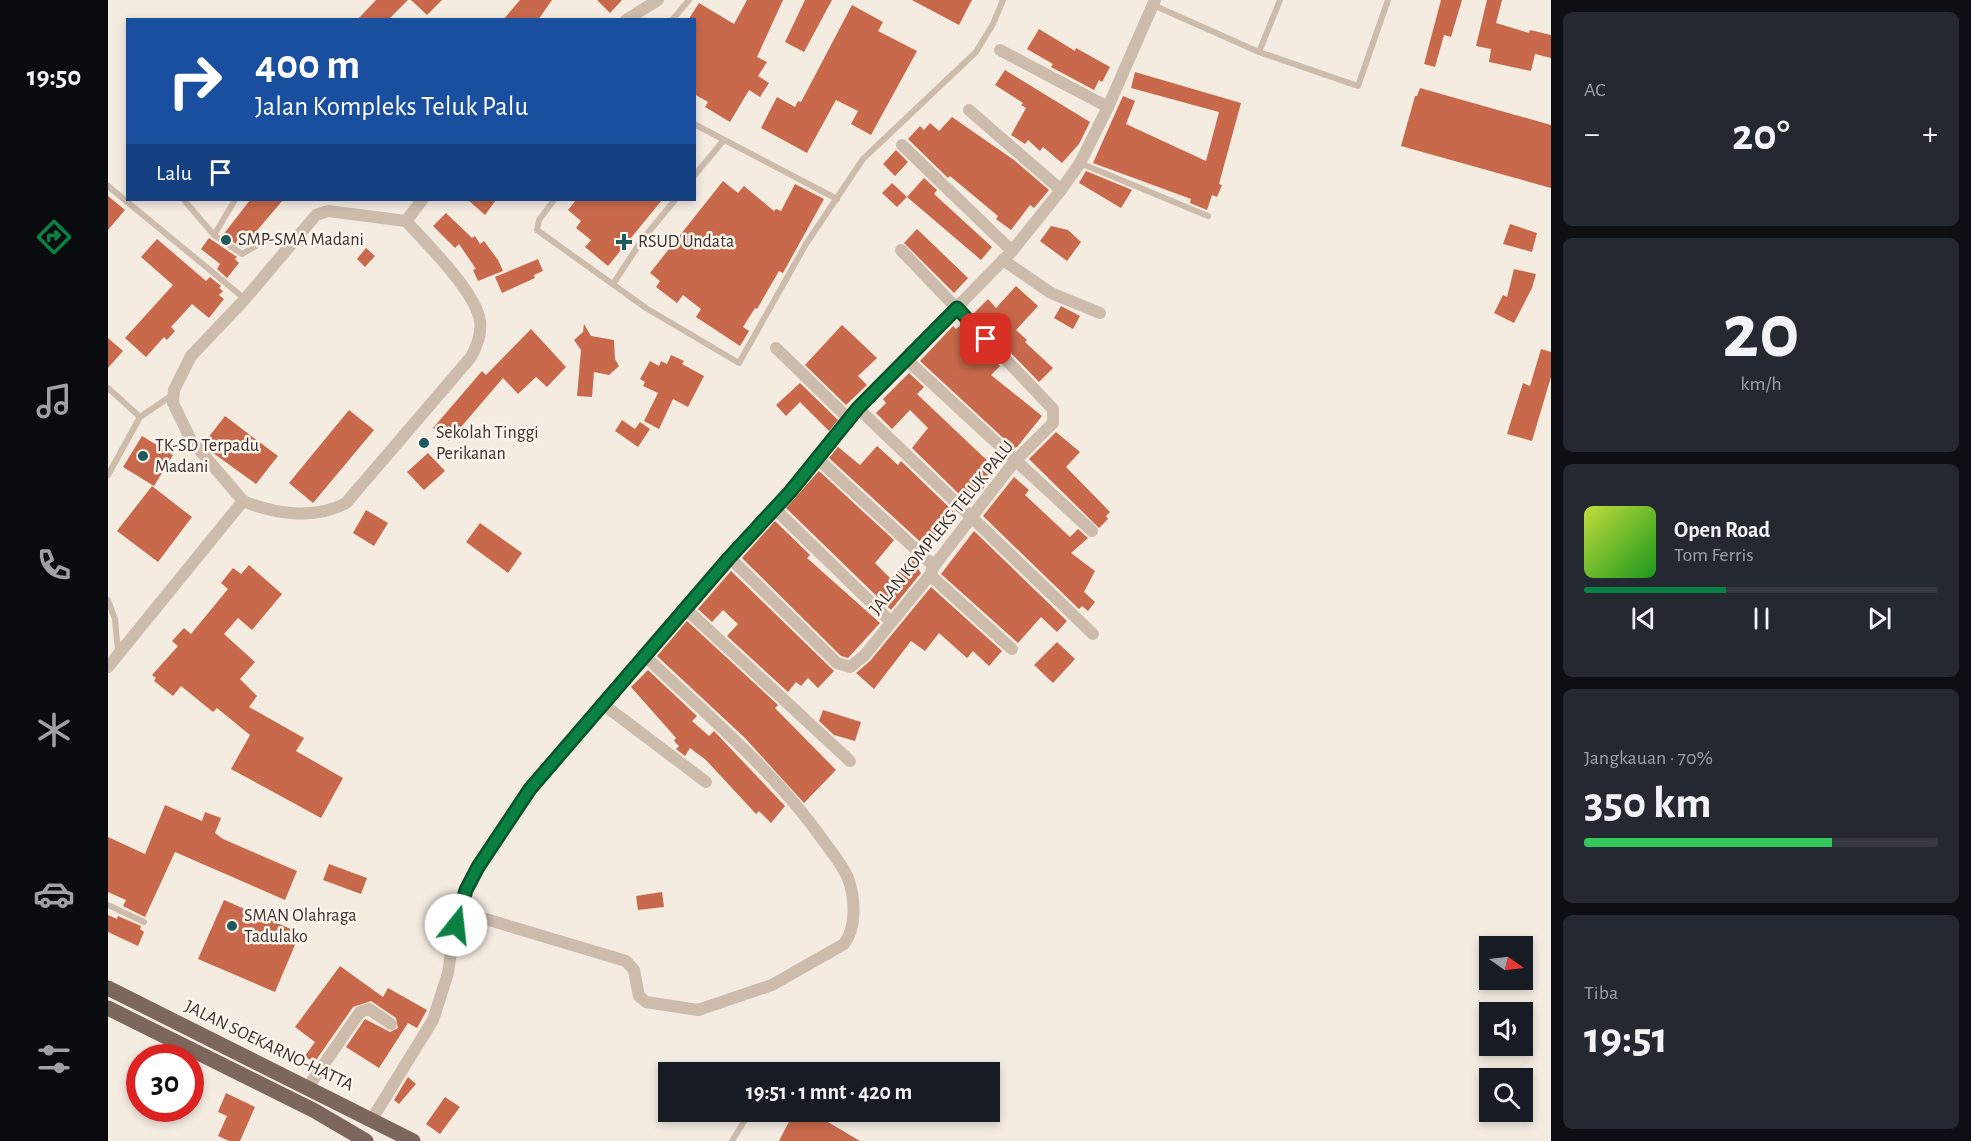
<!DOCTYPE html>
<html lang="id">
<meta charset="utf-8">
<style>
body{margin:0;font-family:"Alegreya Sans",sans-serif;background:#242831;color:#f1f3f6;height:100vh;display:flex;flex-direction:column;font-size:22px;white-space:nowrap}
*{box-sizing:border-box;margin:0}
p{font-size:20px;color:#9ea1a6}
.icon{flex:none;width:33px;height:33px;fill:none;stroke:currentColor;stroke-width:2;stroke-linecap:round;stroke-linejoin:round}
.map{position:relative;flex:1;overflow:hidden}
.panel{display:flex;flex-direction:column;gap:12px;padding:12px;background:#0d0f14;width:420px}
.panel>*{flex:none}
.banner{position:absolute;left:18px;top:18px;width:570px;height:183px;border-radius:0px;box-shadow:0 3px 9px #0003;background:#1a4fa0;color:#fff;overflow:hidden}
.needle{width:39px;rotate:104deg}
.tools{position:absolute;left:1371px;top:936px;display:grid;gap:12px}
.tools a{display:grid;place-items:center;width:54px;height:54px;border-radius:0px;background:#171b24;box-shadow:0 3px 9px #0003;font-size:30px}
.speed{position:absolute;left:18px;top:1044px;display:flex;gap:12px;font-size:30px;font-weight:700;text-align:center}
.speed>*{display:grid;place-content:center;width:78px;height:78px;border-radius:50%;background:#171b24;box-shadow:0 3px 9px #0003;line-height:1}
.speed .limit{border:9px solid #d22;background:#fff;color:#111}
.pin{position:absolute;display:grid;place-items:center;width:51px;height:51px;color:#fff;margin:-26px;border-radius:12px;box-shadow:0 3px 9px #0006}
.me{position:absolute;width:66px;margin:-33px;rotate:16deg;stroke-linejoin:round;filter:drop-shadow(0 0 4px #0008)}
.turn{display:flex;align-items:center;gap:21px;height:126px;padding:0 30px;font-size:27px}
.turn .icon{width:78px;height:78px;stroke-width:2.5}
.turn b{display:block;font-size:42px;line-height:51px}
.then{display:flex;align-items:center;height:57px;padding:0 30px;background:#0003;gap:12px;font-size:22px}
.big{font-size:45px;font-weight:600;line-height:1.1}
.panel .widget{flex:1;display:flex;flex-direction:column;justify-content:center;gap:9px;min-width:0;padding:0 21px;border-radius:9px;background:#242831}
.panel .dial{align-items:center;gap:0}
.dial b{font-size:78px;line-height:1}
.song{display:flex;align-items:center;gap:18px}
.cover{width:72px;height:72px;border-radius:9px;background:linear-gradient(135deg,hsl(70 70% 55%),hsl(120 70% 35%))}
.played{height:6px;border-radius:3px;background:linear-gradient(90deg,#0b8043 40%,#363941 40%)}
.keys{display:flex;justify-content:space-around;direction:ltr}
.heat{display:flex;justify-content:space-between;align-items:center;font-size:33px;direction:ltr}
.charge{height:9px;border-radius:4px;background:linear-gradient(90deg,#34c759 70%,#363941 0)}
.trip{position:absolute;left:550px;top:1062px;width:342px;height:60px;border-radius:0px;background:#171b24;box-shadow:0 3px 9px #0003;font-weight:600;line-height:60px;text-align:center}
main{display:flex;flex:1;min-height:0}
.tabs{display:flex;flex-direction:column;width:108px;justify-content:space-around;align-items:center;background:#090b0e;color:#9ea1a6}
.tabs .icon{width:42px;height:42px}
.tabs .current{color:#0b8043}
.tabs b{font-size:27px;color:#f1f3f6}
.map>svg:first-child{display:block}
.building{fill:#c8694b}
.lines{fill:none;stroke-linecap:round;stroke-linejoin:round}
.service{stroke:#cdbbac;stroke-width:6}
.minor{stroke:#cdbbac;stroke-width:12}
.primary{stroke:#7d675c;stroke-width:15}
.route-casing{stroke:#07532c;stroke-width:15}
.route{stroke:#0b8043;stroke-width:10}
.poi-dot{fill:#1f5a5e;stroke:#fbf5ee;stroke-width:2}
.labels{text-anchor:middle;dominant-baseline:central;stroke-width:5;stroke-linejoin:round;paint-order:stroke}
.poi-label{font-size:18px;fill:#3b302b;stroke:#fbf5ee;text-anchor:start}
.street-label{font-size:18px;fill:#3b302b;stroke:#fbf5ee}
</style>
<main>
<nav class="tabs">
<b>19:50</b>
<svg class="icon current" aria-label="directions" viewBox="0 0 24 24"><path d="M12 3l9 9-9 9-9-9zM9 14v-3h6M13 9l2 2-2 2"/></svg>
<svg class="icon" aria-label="music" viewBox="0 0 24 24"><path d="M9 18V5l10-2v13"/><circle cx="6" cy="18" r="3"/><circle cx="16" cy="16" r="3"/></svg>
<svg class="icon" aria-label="phone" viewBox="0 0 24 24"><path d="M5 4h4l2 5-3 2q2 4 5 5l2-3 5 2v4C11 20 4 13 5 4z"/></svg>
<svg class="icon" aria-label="climate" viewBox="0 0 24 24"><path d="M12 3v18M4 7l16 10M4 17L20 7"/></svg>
<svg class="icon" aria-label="car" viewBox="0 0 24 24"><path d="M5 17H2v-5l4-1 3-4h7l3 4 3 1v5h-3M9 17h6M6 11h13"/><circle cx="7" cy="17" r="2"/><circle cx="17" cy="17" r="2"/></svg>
<svg class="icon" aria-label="filters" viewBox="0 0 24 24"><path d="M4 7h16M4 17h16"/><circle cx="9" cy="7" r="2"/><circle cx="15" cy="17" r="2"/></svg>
</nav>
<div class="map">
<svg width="1443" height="1141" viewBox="0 0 1443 1141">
<rect width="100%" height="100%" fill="#f4ebe1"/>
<g class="building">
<polygon points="268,0 300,0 280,20 249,20"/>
<polygon points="303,0 334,0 319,15"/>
<polygon points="412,0 444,0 430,20 395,20"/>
<polygon points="489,0 514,0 502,13"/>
<polygon points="639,0 675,0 649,57 659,62 650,76 661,83 652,97 641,90 622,122 597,107 600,102 586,94 586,20 580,20 591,3 626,24"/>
<polygon points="697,0 724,0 696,52 677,42"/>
<polygon points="804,0 864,0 851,25"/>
<polygon points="1333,0 1354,0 1343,37 1336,35 1327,67 1316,64"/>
<polygon points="1379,0 1394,0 1388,23 1421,33 1422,30 1443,35 1443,58 1427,54 1423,71 1381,62 1383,49 1368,46"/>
<polygon points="744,5 775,22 770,31 809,51 763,135 743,124 750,111 728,100 699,153 653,128 669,97 687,107 690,101 693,102"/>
<polygon points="931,29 967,51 968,48 1002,67 994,82 991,80 986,90 943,67 945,64 919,49"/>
<polygon points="897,70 982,122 971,144 954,163 935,147 932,151 920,140 917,144 903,135 918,108 913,105 915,103 887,85"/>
<polygon points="1027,72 1133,103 1111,184 1114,185 1109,197 1104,195 1099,210 1082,203 1083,199 985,163 1015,96 1027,101 1018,124 1098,161 1111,112 1023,88"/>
<polygon points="1312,88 1443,125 1443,188 1293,146 1307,96 1309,96"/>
<polygon points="844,117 906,160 941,190 926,208 922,205 903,230 888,219 890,216 842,176 840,178 800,139 812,126 816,130 822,123 831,131"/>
<polygon points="788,150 800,162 787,176 775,164"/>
<polygon points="978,171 1024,190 1013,208 971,183"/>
<polygon points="816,178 829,190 826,194 884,247 873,260 799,197"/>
<polygon points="615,181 630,193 636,186 666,211 668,209 673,211 687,184 716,199 675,273 671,271 649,309 647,308 635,327 641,331 632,346 588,317 593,309 575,295 569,303 548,287 552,281 542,273"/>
<polygon points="784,183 799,197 789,207 774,193"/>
<polygon points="0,196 17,210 0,230"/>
<polygon points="142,200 175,200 134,248 115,235"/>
<polygon points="360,200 388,200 377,215"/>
<polygon points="468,200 554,200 500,266 477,247 483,240 468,228 473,221 460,210"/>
<polygon points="338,213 364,238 367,236 372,244 376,241 390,260 395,271 370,281 365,270 368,269 351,244 347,248 325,226"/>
<polygon points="1402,224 1429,233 1424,252 1395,244"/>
<polygon points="943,226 960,230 973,242 959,261 932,241"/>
<polygon points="809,229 860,278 846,293 796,243"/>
<polygon points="101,238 129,257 127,259 131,263 119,278 109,269 112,264 93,249"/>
<polygon points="49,239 98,281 102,277 113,286 111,288 115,291 111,295 116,299 101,318 84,304 63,327 67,331 59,340 56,337 38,357 17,338 65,285 33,257"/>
<polygon points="258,248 267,256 257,267 249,259"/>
<polygon points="430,259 435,271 426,275 427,278 394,293 387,277"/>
<polygon points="1406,269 1428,274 1424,288 1406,323 1386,313 1395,295 1399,297"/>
<polygon points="908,286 930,306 908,330 919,340 917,342 945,368 931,382 865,314 880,299 888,308"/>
<polygon points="953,306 972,316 965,329 946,318"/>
<polygon points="476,324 483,336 506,340 507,359 511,366 501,375 486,372 484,397 469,396 473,350 466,340 475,332"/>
<polygon points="734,325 769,358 750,376 759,385 738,405 697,365"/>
<polygon points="853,325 892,366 883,375 934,416 909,447 906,448 812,361 845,326 848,329"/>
<polygon points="423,329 458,367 439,387 428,377 410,394 395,378 341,441 325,428 374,371 378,375"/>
<polygon points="0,338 15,351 0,368"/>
<polygon points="1433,349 1443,352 1443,377 1424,441 1399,434 1415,383 1422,386"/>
<polygon points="563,355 576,361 574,364 596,376 580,407 565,399 551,429 536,421 550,393 535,386 537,382 532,379 542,361 551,366 553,361 559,364"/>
<polygon points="801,373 816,387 809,394 886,467 877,479 880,482 872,493 866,487 856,499 804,448 820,428 802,410 784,429 768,413 778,403 775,399"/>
<polygon points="692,383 730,420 721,431 692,402 678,416 668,405"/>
<polygon points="241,410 266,430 205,503 181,483"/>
<polygon points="117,416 170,456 148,484 105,453 111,446 100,438"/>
<polygon points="514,420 527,429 532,422 542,429 530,447 507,431"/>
<polygon points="948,432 972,452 958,467 1002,512 998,516 1000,519 991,528 921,459"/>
<polygon points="34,436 65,455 46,486 15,467"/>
<polygon points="769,446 790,465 793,461 846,512 818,547 721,458 730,447 752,465"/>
<polygon points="320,453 337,471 316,490 299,472"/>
<polygon points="711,471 786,540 767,563 783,579 804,557 813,565 810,569 813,573 783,610 678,508"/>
<polygon points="906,477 921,490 917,495 962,537 970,529 980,538 963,553 987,571 976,592 987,602 980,611 974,606 971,609 875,516"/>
<polygon points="44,486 84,517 50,562 9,531"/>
<polygon points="258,510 280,523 266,546 245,533"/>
<polygon points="667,521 702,555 699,558 772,623 740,658 733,656 634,558"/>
<polygon points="372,523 414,553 400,573 358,542"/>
<polygon points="866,531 959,621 949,632 933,617 910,643 833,574"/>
<polygon points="141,565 174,594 144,630 130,618 116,634 147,662 132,679 149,696 141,707 196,738 188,751 235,778 213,818 123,769 142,735 109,708 105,712 73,686 65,696 46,681 48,678 44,675 70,646 64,641 76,628 83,634 120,589 113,583 125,568 133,574"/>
<polygon points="623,571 726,671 710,688 700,678 693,686 688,682 680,692 619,636 630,624 615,610 604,622 590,609"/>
<polygon points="823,587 894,651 881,666 865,651 859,658 831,633 817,651 803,641 766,689 748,673 762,661"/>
<polygon points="579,621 670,705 667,708 728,770 696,803 637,738 549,656"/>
<polygon points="949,642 967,659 945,683 926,665"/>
<polygon points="540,670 589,716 584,721 601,736 606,731 677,806 663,823 651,811 648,814 598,760 582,748 577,756 568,749 571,746 566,741 568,738 523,687"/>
<polygon points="715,710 753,722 747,741 726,735 711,721"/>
<polygon points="57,805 94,821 97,812 113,818 107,833 115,839 189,871 177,900 67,852 37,917 15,906 18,900 0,892 0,837 37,854"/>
<polygon points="221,864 259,878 253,894 215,880"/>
<polygon points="554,892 556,907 530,910 528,896"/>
<polygon points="116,900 192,933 167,992 90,959"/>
<polygon points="0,915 9,919 10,916 33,926 32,929 36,932 30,946 0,932"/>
<polygon points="232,966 275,997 280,988 319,1010 309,1028 300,1023 271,1068 238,1047 257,1019 282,1032 290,1028 288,1018 263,1001 245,1007 206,1063 197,1056 207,1042 187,1027"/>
<polygon points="300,1077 308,1084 291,1104 286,1100"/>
<polygon points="118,1093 147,1107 132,1141 121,1141 110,1136 119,1116 110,1112"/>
<polygon points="337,1097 352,1107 332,1134 318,1124"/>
<polygon points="686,1112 703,1112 752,1141 671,1141"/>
</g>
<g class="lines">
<g class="service">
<polyline points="1045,5 1151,52 1250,86 1280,0"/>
<polyline points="564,20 581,0"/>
<polyline points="1151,52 1172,0"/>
<polyline points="586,124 729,199"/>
<polyline points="972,163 1100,216"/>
<polyline points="586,176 615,141"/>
<polyline points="0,186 137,299"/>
<polyline points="76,200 106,235 134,254 156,241 187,239"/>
<polyline points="446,200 431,220 429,230 538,308 631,363 698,244 755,159 868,52 885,24 895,0"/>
<polyline points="106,235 127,200"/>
<polyline points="505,284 534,240 567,200"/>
<polyline points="0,388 32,417"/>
<polyline points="0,475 32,417 66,394"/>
<polyline points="0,600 7,619 10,652"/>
<polyline points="0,905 36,922"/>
<polyline points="624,1141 642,1112"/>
</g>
<g class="minor">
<polyline points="518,20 550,0"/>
<polyline points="892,50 1000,107"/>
<polyline points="861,110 953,190"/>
<polyline points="794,145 904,251"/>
<polyline points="298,221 314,200"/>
<polyline points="895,260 943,293 992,313"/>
<polyline points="668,348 741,419"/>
<polyline points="798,359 984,531"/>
<polyline points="750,408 985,634"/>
<polyline points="710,459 826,566"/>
<polyline points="135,501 83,440 65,403 66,390 83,356 137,299 208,215 220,211 298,221"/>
<polyline points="667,509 782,621"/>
<polyline points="622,558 729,663 742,667 756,656 822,575 826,566 906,462 945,423 945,409 793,250"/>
<polyline points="822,575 904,649"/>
<polyline points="579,610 742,761"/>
<path d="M 0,667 L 135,501 C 166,514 207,520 238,503 L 363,357 C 369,346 374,334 372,321 C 368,292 318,243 298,221"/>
<polyline points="496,705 598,782"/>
<path d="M 351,911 L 518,961 L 526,970 L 531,996 L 538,1002 L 590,1010 L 664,985 L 736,944 C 749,927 747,897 740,878 C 734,864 723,852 715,840 C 666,771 599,715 538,657"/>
<polyline points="200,1087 252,1012 261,1009 283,1024"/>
<polyline points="264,1119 325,1020 340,973 345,938 358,889 370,867 422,789 710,459 750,408 904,251 953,190 972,163 1000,107 1047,0"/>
</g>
<g class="primary">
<polyline points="0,988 305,1141"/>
<polyline points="0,1008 207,1111 258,1141"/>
</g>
</g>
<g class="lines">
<g class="route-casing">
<polyline id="route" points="348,925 358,890 370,867 422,789 621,558 682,492 750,408 849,308 878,339"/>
</g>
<use href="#route" class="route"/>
</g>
<g class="poi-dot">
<circle cx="118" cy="240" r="6"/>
<path d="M513 233h6v6h6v6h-6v6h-6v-6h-6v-6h6z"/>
<circle cx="316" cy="443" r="6"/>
<circle cx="35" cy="456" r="6"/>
<circle cx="124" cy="926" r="6"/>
</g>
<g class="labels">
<g class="poi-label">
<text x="130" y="240">SMP-SMA Madani</text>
<text x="530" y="242">RSUD Undata</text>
<text x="328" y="433">Sekolah Tinggi<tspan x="328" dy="21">Perikanan</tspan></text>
<text x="47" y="446">TK-SD Terpadu<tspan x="47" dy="21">Madani</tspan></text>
<text x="136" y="916">SMAN Olahraga<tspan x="136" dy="21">Tadulako</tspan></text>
</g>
<g class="street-label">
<text transform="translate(834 528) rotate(-51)">JALAN KOMPLEKS TELUK PALU</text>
<text transform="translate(161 1046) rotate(26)">JALAN SOEKARNO-HATTA</text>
</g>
</g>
</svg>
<div class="tools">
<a><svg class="needle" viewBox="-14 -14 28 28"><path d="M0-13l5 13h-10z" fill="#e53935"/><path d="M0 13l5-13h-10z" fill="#9ea1a6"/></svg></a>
<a><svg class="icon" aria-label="sound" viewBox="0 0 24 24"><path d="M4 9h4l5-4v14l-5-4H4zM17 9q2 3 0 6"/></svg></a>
<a><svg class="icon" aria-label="search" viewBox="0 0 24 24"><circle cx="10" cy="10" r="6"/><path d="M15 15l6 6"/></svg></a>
</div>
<div class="speed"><div class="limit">30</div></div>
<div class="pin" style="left:878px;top:339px;background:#d93025"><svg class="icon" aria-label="arrive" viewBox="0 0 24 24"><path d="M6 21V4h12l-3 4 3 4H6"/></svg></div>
<svg class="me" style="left:348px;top:925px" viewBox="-20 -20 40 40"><circle r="19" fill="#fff"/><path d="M0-13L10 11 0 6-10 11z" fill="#0b8043"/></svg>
<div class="trip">19:51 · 1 mnt · 420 m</div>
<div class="banner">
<div class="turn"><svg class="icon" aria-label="right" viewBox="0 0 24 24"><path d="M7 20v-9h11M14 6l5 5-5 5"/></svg><div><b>400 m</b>Jalan Kompleks Teluk Palu</div></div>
<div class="then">Lalu<svg class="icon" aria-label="arrive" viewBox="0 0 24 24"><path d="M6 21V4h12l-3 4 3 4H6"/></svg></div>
</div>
</div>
<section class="panel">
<div class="widget"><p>AC</p>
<div class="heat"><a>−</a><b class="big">20°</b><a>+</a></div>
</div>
<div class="widget dial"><b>20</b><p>km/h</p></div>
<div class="widget">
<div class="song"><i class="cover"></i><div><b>Open Road</b><p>Tom Ferris</p></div></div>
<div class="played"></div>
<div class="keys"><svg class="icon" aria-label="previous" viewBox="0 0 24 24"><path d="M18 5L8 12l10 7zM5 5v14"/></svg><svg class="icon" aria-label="pause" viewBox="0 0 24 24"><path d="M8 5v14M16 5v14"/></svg><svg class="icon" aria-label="next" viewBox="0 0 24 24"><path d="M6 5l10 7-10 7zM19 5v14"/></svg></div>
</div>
<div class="widget"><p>Jangkauan · 70%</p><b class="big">350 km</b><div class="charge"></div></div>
<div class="widget"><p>Tiba</p><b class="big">19:51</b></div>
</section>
</main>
